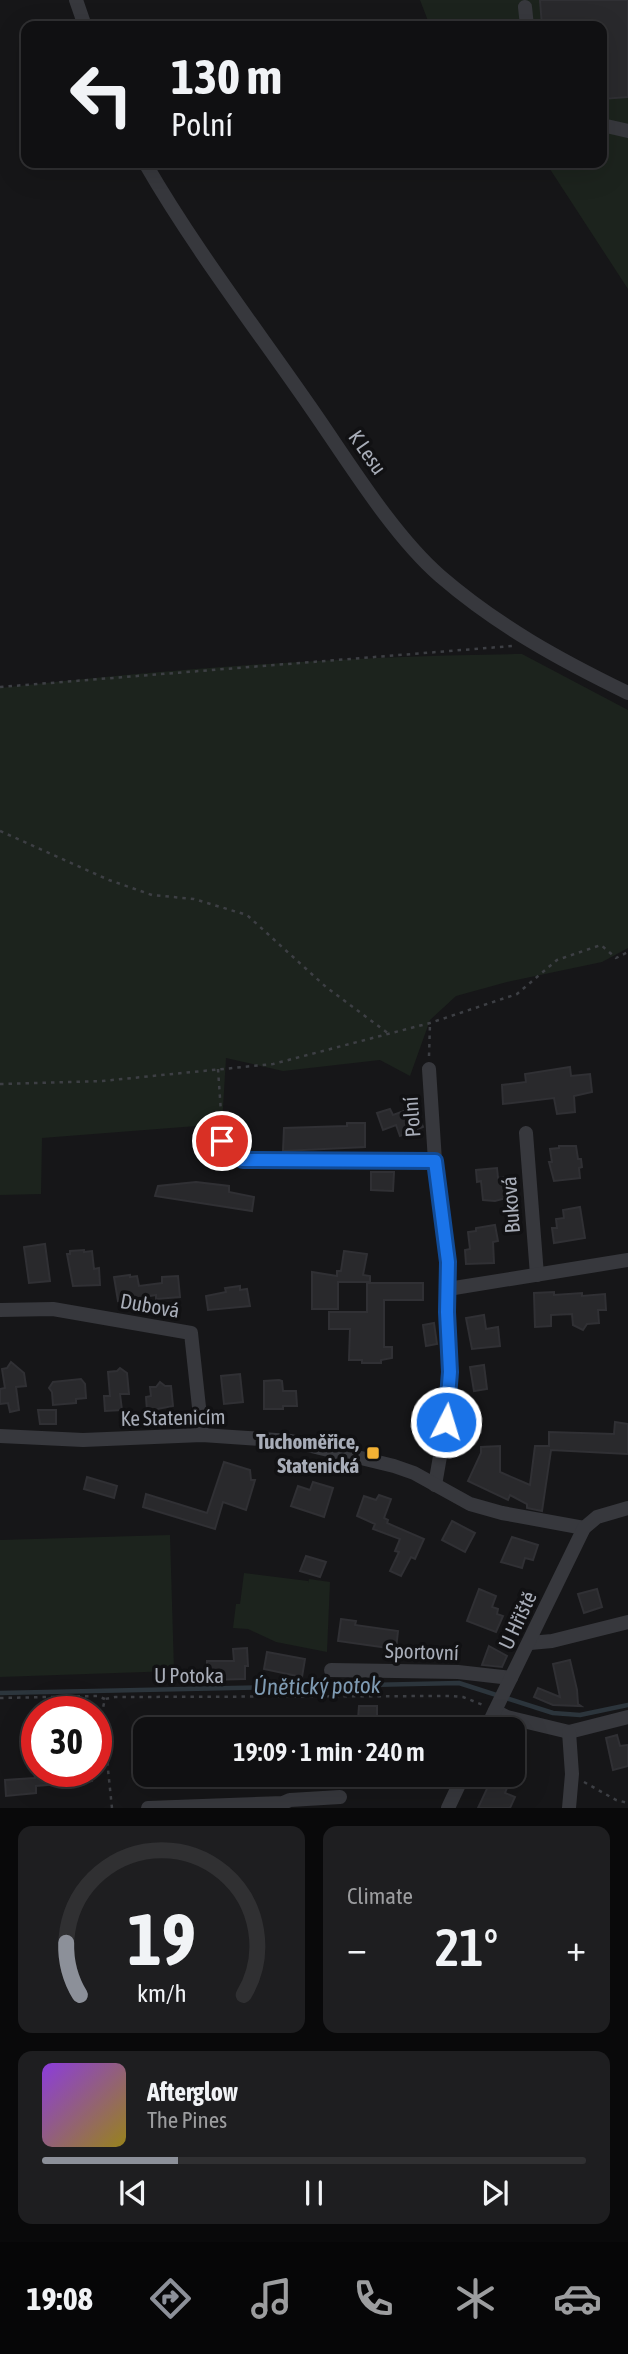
<!DOCTYPE html>
<meta charset="utf-8">
<style>
body{margin:0;font-family:"Asap Condensed",sans-serif;background:#1e1e20;color:#f1f3f6;height:100vh;display:flex;flex-direction:column;font-size:26px;white-space:nowrap}
*{box-sizing:border-box;margin:0}
p{font-size:23px;color:#9c9d9f}
.icon{flex:none;width:38px;height:38px;fill:none;stroke:currentColor;stroke-width:2;stroke-linecap:round;stroke-linejoin:round}
.map{position:relative;height:1808px;overflow:hidden}
.details{display:flex;flex-direction:column;gap:18px;padding:18px;background:#09090a;flex:1}
.details>*{flex:none}
.top-card{position:absolute;left:21px;top:21px;width:586px;height:147px;border-radius:14px;box-shadow:0 7px 28px #0002,0 0 0 2px #303032;background:#101012;color:#f1f3f6;overflow:hidden}
.speed{position:absolute;left:21px;top:1696px;display:flex;gap:14px;font-size:35px;font-weight:700;text-align:center}
.speed>*{display:grid;place-content:center;width:91px;height:91px;border-radius:50%;background:#101012;box-shadow:0 7px 28px #0002,0 0 0 2px #303032;line-height:1}
.speed .limit{border:10px solid #d22;background:#fff;color:#111}
.pin{position:absolute;display:grid;place-items:center;width:60px;height:60px;color:#fff;margin:-30px;border:4px solid #fff;border-radius:50%;box-shadow:0 2px 7px #0007}
.me{position:absolute;width:77px;margin:-38px;rotate:5deg;stroke-linejoin:round;filter:drop-shadow(0 0 5px #0008)}
.turn{display:flex;align-items:center;gap:24px;height:147px;padding:0 35px;font-size:32px}
.turn .icon{width:91px;height:91px;stroke-width:2.5}
.turn b{display:block;font-size:49px;line-height:60px}
.big{font-size:52px;font-weight:600;line-height:1.1}
.details .card{flex:1;display:flex;flex-direction:column;justify-content:center;gap:10px;min-width:0;padding:0 24px;border-radius:14px;background:#1e1e20}
.details .dial{align-items:center;gap:0}
.dial svg{height:182px;overflow:visible;fill:none;stroke:#303032;stroke-width:7;stroke-linecap:round;text-anchor:middle}
.dial text{fill:#f1f3f6;stroke:none}
.song{display:flex;align-items:center;gap:21px}
.cover{width:84px;height:84px;border-radius:10px;background:linear-gradient(135deg,hsl(270 70% 55%),hsl(50 70% 35%))}
.played{height:7px;border-radius:4px;background:linear-gradient(90deg,#8c9099 25%,#303032 25%)}
.keys{display:flex;justify-content:space-around;direction:ltr}
.heat{display:flex;justify-content:space-between;align-items:center;font-size:38px;direction:ltr}
.details .tiles{flex:1;display:grid;gap:18px;grid-template-columns:1fr 1fr}
.card:last-child{grid-column:span 2}
.trip{position:absolute;left:133px;top:1717px;width:392px;height:70px;border-radius:14px;background:#101012;box-shadow:0 7px 28px #0002,0 0 0 2px #303032;font-weight:600;line-height:70px;text-align:center}
.menu{display:flex;height:112px;justify-content:space-around;align-items:center;background:#060607;color:#9c9d9f}
.menu .icon{width:49px;height:49px}
.menu .selected{color:#8c9099}
.menu b{font-size:32px;color:#f1f3f6}
.map>svg:first-child{display:block}
.green{fill:#1c231d}
.lines{fill:none;stroke-linecap:round;stroke-linejoin:round}
.stream{stroke:#2c353c;stroke-width:4.5}
.building{fill:#29292c;stroke:#303034;stroke-width:2}
.path{stroke:#3d3f44;stroke-width:2.5;stroke-dasharray:3.5 5;stroke-linecap:butt}
.minor{stroke:#37383d;stroke-width:14}
.route-casing{stroke:#114b97;stroke-width:18}
.route{stroke:#1a73e8;stroke-width:12}
.poi-dot{fill:#f2b134;stroke:#111113;stroke-width:2.5}
.labels{text-anchor:middle;dominant-baseline:central;stroke-width:7;stroke-linejoin:round;paint-order:stroke}
.street-label{font-size:21px;fill:#a8adb8;stroke:#111113}
.poi-label{font-size:21px;font-weight:bold;fill:#a8adb8;stroke:#111113;text-anchor:end}
.water-label{font-size:23px;font-style:italic;fill:#7f9bb3;stroke:#111113}
</style>
<div class="map">
<svg width="628" height="1808" viewBox="0 0 628 1808">
<rect width="100%" height="100%" fill="#161618"/>
<g class="green">
<polygon points="420,0 628,0 628,289 546,163 602,163 602,26 430,26"/>
<path d="M 522,654 L 628,710 L 628,948 L 602,962 L 507,982 L 456,996 L 430,1020 L 410,1076 L 380,1060 L 283,1071 L 226,1058 L 222,1124 L 42,1138 L 41,1194 L 0,1195 L 0,688 C 174,668 347,656 522,654 Z"/>
<polygon points="170,1535 174,1671 0,1677 0,1540"/>
<polygon points="244,1573 308,1581 308,1583 309,1579 330,1582 327,1652 276,1642 248,1629 233,1628 236,1604 240,1604"/>
</g>
<g class="lines">
<polyline class="stream" points="0,1693 459,1683 553,1713 580,1715 628,1705"/>
</g>
<g class="building">
<polygon points="540,0 628,0 628,97 602,99 602,26 542,26"/>
<polygon points="570,1067 571,1076 590,1074 592,1092 574,1096 575,1112 557,1114 554,1098 503,1104 502,1085 526,1082 525,1074"/>
<polygon points="415,1107 423,1127 400,1136 396,1125 383,1130 377,1113 390,1109 393,1115"/>
<polygon points="347,1123 365,1123 365,1147 283,1151 284,1128 347,1126"/>
<polygon points="559,1146 576,1146 578,1159 581,1159 582,1167 579,1168 580,1178 554,1181 549,1162 552,1162 550,1149 559,1148"/>
<polygon points="497,1168 498,1178 506,1177 507,1183 512,1183 514,1196 495,1201 483,1200 481,1181 477,1182 476,1170"/>
<polygon points="371,1172 394,1172 393,1191 371,1190"/>
<polygon points="196,1182 229,1186 229,1192 254,1197 252,1211 155,1196 158,1186"/>
<polygon points="580,1207 585,1238 554,1243 552,1228 557,1228 556,1219 564,1218 563,1210"/>
<polygon points="495,1225 498,1241 493,1242 494,1263 466,1264 465,1250 470,1249 468,1232 476,1231 476,1228"/>
<polygon points="45,1244 50,1281 29,1283 24,1247"/>
<polygon points="84,1250 84,1252 92,1251 94,1269 99,1268 100,1285 73,1286 67,1254 70,1254 70,1251"/>
<polygon points="344,1251 367,1254 363,1275 370,1276 370,1282 338,1282 338,1309 312,1309 312,1272 337,1276 337,1271 341,1271"/>
<polygon points="130,1275 130,1277 137,1276 139,1286 162,1283 162,1277 178,1276 180,1297 156,1299 156,1295 118,1301 114,1277"/>
<polygon points="367,1283 423,1283 423,1300 384,1300 384,1347 392,1347 392,1358 381,1360 381,1363 362,1363 362,1360 349,1360 350,1329 329,1329 329,1312 367,1312"/>
<polygon points="240,1286 240,1290 247,1289 250,1306 208,1310 206,1296 226,1292 225,1288"/>
<polygon points="554,1292 554,1295 582,1293 582,1296 605,1294 606,1310 598,1310 599,1323 587,1324 583,1330 573,1325 572,1314 551,1315 551,1326 535,1327 534,1293"/>
<polygon points="484,1315 486,1329 498,1327 500,1346 472,1349 466,1318"/>
<polygon points="434,1323 437,1344 426,1346 423,1325"/>
<polygon points="11,1362 24,1373 26,1386 16,1387 19,1410 10,1412 8,1403 0,1404 0,1389 5,1388 2,1369 7,1368"/>
<polygon points="484,1365 487,1389 474,1391 470,1367"/>
<polygon points="120,1368 127,1373 129,1394 120,1394 122,1410 105,1411 104,1396 110,1396 108,1372 117,1371"/>
<polygon points="240,1374 243,1402 224,1404 221,1376"/>
<polygon points="81,1379 85,1384 86,1398 76,1399 76,1403 53,1405 52,1392 49,1388 53,1382"/>
<polygon points="279,1380 282,1381 283,1391 296,1391 297,1406 283,1406 283,1409 264,1409 264,1381"/>
<polygon points="160,1382 165,1386 171,1386 173,1406 147,1411 146,1397 151,1396 150,1387 156,1387"/>
<polygon points="38,1410 56,1410 56,1424 40,1424"/>
<polygon points="615,1422 628,1424 628,1454 551,1450 542,1511 527,1508 527,1504 510,1495 508,1500 468,1481 481,1453 481,1447 500,1446 500,1472 530,1485 535,1446 549,1446 549,1432 614,1434"/>
<polygon points="224,1462 250,1470 251,1480 255,1480 246,1510 223,1502 215,1529 143,1507 146,1494 207,1513"/>
<polygon points="87,1477 117,1486 114,1498 84,1489"/>
<polygon points="313,1482 333,1488 324,1517 291,1506 298,1486 310,1490"/>
<polygon points="379,1495 391,1499 384,1518 388,1520 387,1523 424,1539 415,1559 411,1557 401,1576 390,1571 399,1552 395,1551 400,1539 373,1529 375,1524 357,1516 364,1496 376,1500"/>
<polygon points="452,1521 475,1533 465,1552 442,1540"/>
<polygon points="512,1537 538,1545 533,1560 525,1558 522,1568 501,1562"/>
<polygon points="306,1556 326,1562 320,1577 300,1571"/>
<polygon points="479,1589 496,1596 492,1607 498,1609 497,1614 503,1616 496,1632 467,1621"/>
<polygon points="597,1589 602,1607 584,1613 578,1594"/>
<polygon points="341,1619 356,1621 355,1625 398,1631 396,1649 338,1641"/>
<polygon points="489,1646 507,1656 502,1667 482,1665"/>
<polygon points="247,1648 248,1666 245,1666 245,1679 207,1680 207,1661 234,1661 233,1649"/>
<polygon points="267,1652 305,1659 302,1677 264,1669"/>
<polygon points="570,1660 577,1690 578,1704 581,1706 553,1705 534,1697 538,1688 560,1697 553,1664"/>
<polygon points="359,1706 377,1706 377,1720 358,1719"/>
<polygon points="617,1735 620,1746 628,1745 628,1766 613,1770 606,1738"/>
<polygon points="34,1771 91,1771 92,1781 36,1786 36,1793 6,1796 5,1780 35,1778"/>
<polygon points="491,1780 507,1788 505,1793 515,1797 510,1808 478,1808"/>
</g>
<g class="lines">
<g class="path">
<polyline points="0,687 512,646"/>
<polyline points="0,831 109,880 152,895 194,899 247,915 326,987 389,1034"/>
<polyline points="429,1056 430,1024"/>
<polyline points="218,1069 222,1127"/>
<polyline points="0,1084 102,1081 273,1064 430,1023 517,994 557,960 601,945 616,958 628,952"/>
<polyline points="0,1698 97,1696 105,1699"/>
<polyline points="584,1782 616,1800 628,1803"/>
<polyline points="112,1808 102,1712 105,1699 115,1697 450,1696 463,1697 483,1705"/>
</g>
<g class="minor">
<polyline points="76,0 85,26"/>
<polyline points="525,7 527,26"/>
<polyline points="602,125 628,131"/>
<path d="M 145,163 C 194,248 255,327 311,408 C 348,461 392,534 440,576 C 498,626 560,660 628,693"/>
<polyline points="429,1069 435,1161 448,1262 447,1312 450,1372 446,1422 435,1485"/>
<polyline points="526,1133 537,1275"/>
<polyline points="222,1141 243,1160 435,1161"/>
<polyline points="448,1289 628,1260"/>
<polyline points="0,1310 53,1309 191,1333 202,1435"/>
<polyline points="0,1436 83,1440 202,1435 291,1441 394,1466 414,1473 470,1504 502,1513 584,1528"/>
<polyline points="530,1643 552,1641 628,1622"/>
<polyline points="331,1670 458,1672 511,1678"/>
<polyline points="495,1711 507,1717 569,1732 628,1717"/>
<polyline points="486,1729 584,1528 597,1517 628,1508"/>
<polyline points="569,1732 572,1774 569,1808"/>
<polyline points="148,1808 283,1803 290,1800 340,1797"/>
<polyline points="448,1808 464,1774"/>
</g>
</g>
<g class="lines">
<g class="route-casing">
<polyline id="route" points="222,1141 243,1160 435,1161 448,1262 447,1312 450,1372 446,1422"/>
</g>
<use href="#route" class="route"/>
</g>
<rect class="poi-dot" x="366" y="1446" width="14" height="14" rx="3.5"/>
<g class="labels">
<g class="street-label">
<text transform="translate(368 452) rotate(55)">K Lesu</text>
<text transform="translate(411 1117) rotate(-94)">Polní</text>
<text transform="translate(510 1205) rotate(-94)">Buková</text>
<text transform="translate(150 1305) rotate(10)">Dubová</text>
<text transform="translate(173 1417) rotate(-1)">Ke Statenicím</text>
<text transform="translate(517 1620) rotate(-65)">U Hřiště</text>
<text transform="translate(422 1651) rotate(2)">Sportovní</text>
<text x="189" y="1675">U Potoka</text>
</g>
<g class="poi-label">
<text x="359" y="1441">Tuchoměřice,<tspan x="359" dy="24">Statenická</tspan></text>
</g>
<g class="water-label">
<text transform="translate(317 1686) rotate(-1)">Únětický potok</text>
</g>
</g>
</svg>
<div class="speed"><div class="limit">30</div></div>
<div class="pin" style="left:222px;top:1141px;background:#d93025"><svg class="icon" aria-label="arrive" viewBox="0 0 24 24"><path d="M6 21V4h12l-3 4 3 4H6"/></svg></div>
<svg class="me" style="left:446px;top:1422px" viewBox="-20 -20 40 40"><circle r="17" fill="#1a73e8" stroke="#fff" stroke-width="3"/><path d="M0-11L8 9 0 5-8 9z" fill="#fff"/></svg>
<div class="trip">19:09 · 1 min · 240 m</div>
<div class="top-card">
<div class="turn"><svg class="icon" aria-label="left" viewBox="0 0 24 24"><path d="M17 20v-9H6M10 6l-5 5 5 5"/></svg><div><b>130 m</b>Polní</div></div>
</div>
</div>
<section class="details">
<div class="tiles">
<div class="card dial"><svg viewBox="0 0 100 80">
<path d="M14 69A42 42 0 1 1 86 69"/>
<path d="M14 69A42 42 0 0 1 8 46" stroke="#8c9099"/>
<text x="50" y="56" font-size="32" font-weight="700">19</text>
<text x="50" y="72" font-size="11">km/h</text>
</svg></div>
<div class="card"><p>Climate</p>
<div class="heat"><a>−</a><b class="big">21°</b><a>+</a></div>
</div>
<div class="card">
<div class="song"><i class="cover"></i><div><b>Afterglow</b><p>The Pines</p></div></div>
<div class="played"></div>
<div class="keys"><svg class="icon" aria-label="previous" viewBox="0 0 24 24"><path d="M18 5L8 12l10 7zM5 5v14"/></svg><svg class="icon" aria-label="pause" viewBox="0 0 24 24"><path d="M8 5v14M16 5v14"/></svg><svg class="icon" aria-label="next" viewBox="0 0 24 24"><path d="M6 5l10 7-10 7zM19 5v14"/></svg></div>
</div>
</div>
</section>
<nav class="menu">
<b>19:08</b>
<svg class="icon selected" aria-label="directions" viewBox="0 0 24 24"><path d="M12 3l9 9-9 9-9-9zM9 14v-3h6M13 9l2 2-2 2"/></svg>
<svg class="icon" aria-label="music" viewBox="0 0 24 24"><path d="M9 18V5l10-2v13"/><circle cx="6" cy="18" r="3"/><circle cx="16" cy="16" r="3"/></svg>
<svg class="icon" aria-label="phone" viewBox="0 0 24 24"><path d="M5 4h4l2 5-3 2q2 4 5 5l2-3 5 2v4C11 20 4 13 5 4z"/></svg>
<svg class="icon" aria-label="climate" viewBox="0 0 24 24"><path d="M12 3v18M4 7l16 10M4 17L20 7"/></svg>
<svg class="icon" aria-label="car" viewBox="0 0 24 24"><path d="M5 17H2v-5l4-1 3-4h7l3 4 3 1v5h-3M9 17h6M6 11h13"/><circle cx="7" cy="17" r="2"/><circle cx="17" cy="17" r="2"/></svg>
</nav>
